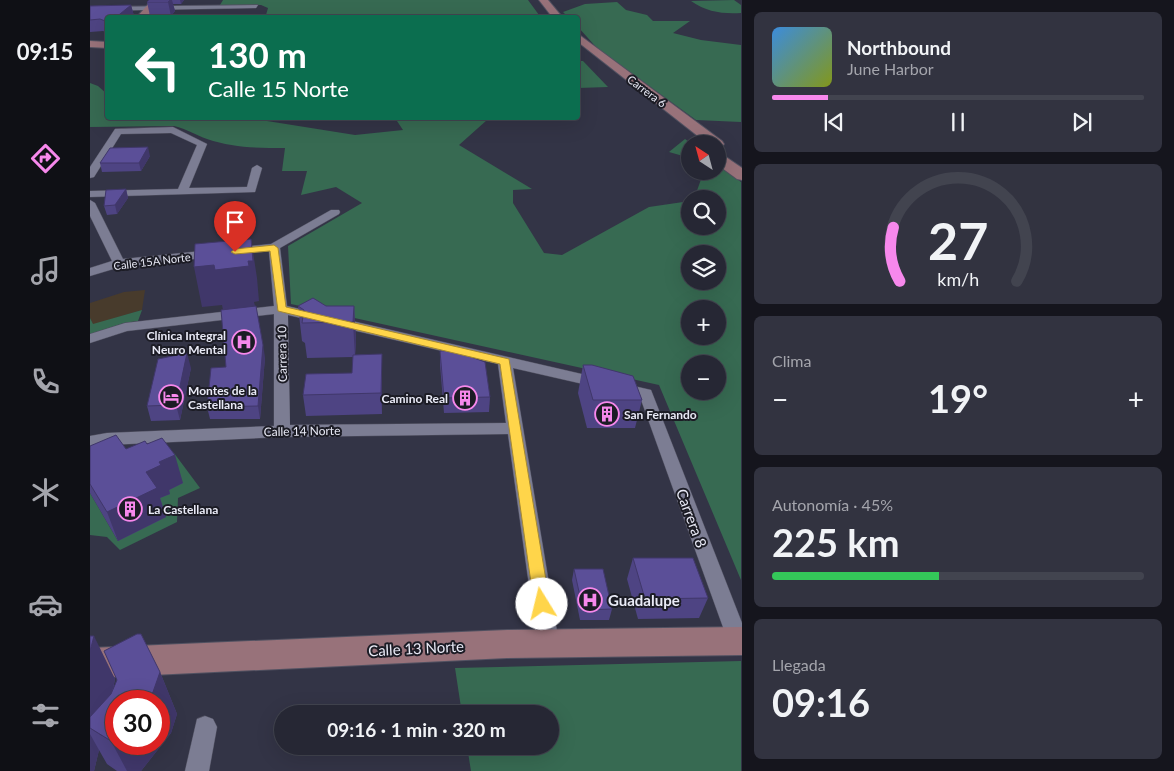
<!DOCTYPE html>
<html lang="es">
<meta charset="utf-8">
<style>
body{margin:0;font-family:Lato,sans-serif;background:#323340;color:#f1f3f6;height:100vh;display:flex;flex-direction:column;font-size:19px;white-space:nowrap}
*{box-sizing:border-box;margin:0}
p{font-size:16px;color:#a4a5ac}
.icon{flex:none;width:28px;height:28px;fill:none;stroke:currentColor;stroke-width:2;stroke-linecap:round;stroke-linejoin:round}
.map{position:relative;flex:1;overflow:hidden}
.side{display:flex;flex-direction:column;gap:12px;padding:12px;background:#15151d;width:432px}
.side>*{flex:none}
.hud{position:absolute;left:15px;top:15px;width:475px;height:105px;border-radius:5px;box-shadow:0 5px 20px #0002,0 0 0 1px #42444f;background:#0b6e4f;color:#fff;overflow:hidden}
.needle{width:32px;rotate:324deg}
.buttons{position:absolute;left:591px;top:135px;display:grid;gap:10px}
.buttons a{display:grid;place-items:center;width:45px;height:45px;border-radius:50%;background:#262734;box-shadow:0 5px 20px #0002,0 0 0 1px #42444f;font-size:25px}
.speed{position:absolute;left:15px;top:690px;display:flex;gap:10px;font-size:25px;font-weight:700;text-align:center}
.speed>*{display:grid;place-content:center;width:65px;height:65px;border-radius:50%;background:#262734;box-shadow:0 5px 20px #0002,0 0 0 1px #42444f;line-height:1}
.speed .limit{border:8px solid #d22;background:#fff;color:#111}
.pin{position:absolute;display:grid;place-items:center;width:42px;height:42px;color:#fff;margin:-51px -21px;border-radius:50% 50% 50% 0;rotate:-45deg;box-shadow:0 0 5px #0007}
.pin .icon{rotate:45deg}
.me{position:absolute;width:55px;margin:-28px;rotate:351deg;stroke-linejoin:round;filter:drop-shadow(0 0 4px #0008)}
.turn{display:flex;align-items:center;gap:18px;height:105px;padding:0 20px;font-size:22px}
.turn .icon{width:65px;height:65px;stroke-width:2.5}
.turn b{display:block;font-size:35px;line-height:42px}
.big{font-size:38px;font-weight:700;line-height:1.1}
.side .card{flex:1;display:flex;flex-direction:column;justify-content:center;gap:8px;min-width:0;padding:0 18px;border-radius:8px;background:#323340}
.side .dial{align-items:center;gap:0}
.dial svg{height:130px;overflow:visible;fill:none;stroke:#42444f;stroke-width:7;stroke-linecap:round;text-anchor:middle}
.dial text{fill:#f1f3f6;stroke:none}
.song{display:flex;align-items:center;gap:15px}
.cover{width:60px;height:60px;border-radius:8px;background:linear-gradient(135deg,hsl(210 70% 55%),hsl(70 70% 35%))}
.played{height:5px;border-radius:2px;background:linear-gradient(90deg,#f788ec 15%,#42444f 15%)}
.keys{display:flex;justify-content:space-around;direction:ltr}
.heat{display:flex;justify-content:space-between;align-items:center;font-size:28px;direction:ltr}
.charge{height:8px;border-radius:4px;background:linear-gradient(90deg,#34c759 45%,#42444f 0)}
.trip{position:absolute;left:184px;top:705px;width:285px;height:50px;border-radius:25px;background:#262734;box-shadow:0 5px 20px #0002,0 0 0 1px #42444f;font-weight:700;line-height:50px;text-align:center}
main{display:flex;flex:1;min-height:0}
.tab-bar{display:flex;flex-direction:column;width:90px;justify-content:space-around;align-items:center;background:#0f1015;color:#a4a5ac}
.tab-bar .icon{width:35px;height:35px}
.tab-bar .selected{color:#f788ec}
.tab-bar b{font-size:22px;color:#f1f3f6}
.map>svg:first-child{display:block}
.education{fill:#483b2c}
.green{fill:#376a52;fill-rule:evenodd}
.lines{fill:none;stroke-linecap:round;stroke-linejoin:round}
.street-casing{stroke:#515161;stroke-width:1}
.secondary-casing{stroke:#515161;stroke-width:2}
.street{fill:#7c7d93;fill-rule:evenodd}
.secondary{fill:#98727a;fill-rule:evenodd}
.wall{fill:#4e4483}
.shaded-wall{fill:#40376a}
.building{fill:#5b4f98;stroke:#40376a}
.route{fill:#ffd54a;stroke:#a68a30}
.labels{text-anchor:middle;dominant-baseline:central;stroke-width:4;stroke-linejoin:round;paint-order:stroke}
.far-street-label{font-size:11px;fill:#e9eaf6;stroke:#1c1c25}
.poi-label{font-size:12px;font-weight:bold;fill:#e9eaf6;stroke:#1c1c25;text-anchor:start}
.street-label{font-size:12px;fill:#e9eaf6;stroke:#1c1c25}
.near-street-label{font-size:15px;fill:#e9eaf6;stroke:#1c1c25}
.near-poi-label{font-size:15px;font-weight:bold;fill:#e9eaf6;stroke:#1c1c25;text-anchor:start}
</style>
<main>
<nav class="tab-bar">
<b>09:15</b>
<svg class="icon selected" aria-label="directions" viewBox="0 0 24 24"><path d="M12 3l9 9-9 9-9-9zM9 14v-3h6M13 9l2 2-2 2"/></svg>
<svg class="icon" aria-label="music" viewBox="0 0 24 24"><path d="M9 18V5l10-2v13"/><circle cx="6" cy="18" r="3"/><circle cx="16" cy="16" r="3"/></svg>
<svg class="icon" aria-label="phone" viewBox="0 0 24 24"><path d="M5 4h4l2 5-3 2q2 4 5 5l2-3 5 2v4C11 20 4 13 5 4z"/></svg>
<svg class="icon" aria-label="climate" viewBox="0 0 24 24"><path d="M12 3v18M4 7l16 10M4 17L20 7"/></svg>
<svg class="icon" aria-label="car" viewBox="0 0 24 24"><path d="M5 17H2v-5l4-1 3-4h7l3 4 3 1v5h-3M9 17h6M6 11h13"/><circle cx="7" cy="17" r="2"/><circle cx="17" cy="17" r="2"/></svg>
<svg class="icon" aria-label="filters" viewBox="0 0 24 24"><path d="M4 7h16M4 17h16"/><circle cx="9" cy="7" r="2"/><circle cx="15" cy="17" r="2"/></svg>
</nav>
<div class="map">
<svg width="652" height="771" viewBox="0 0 652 771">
<rect width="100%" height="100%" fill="#333446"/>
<polygon class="education" points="55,290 52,310 3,325 0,318 0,303 34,292"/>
<g class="green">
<polygon points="133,0 438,0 449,15 405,18 196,18 190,15 176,15 178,8 171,5 130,5"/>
<path d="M 644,0 L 651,5 L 651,13 C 632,14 617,12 601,1 Z"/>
<polygon points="527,2 536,10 557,15 563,21 600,21 583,33 611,40 651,45 651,122 606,120 507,48 488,27 488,18 478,17 473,12 495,4"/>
<polygon points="488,61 493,61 518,87 488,88"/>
<path d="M 0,83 L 8,86 L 17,94 L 18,118 L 171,118 L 177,121 L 265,135 L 313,130 L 305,118 L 421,118 L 397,120 L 369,145 L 442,189 L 423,190 L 423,203 L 454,253 L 472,255 L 559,207 L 600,201 L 600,226 L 628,226 L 628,199 L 604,199 L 614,171 L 628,171 L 628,164 L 651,182 L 651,580 L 569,385 L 201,304 L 198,246 L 272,203 L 246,187 L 211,195 L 217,171 L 192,171 L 195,148 C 169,148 143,148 117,139 C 106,135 97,129 84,126 L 0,127 ZM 600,254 L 628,254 L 628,281 L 600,281 ZM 600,309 L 628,309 L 628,336 L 600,336 ZM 600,364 L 628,364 L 628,391 L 600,391 Z"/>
<polygon points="595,139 602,144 600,144 600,158 579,152"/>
<polygon points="52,310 48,321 34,323 0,334 0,318 3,324"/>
<polygon points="55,452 84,453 110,488 88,498 87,522 30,550 17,537 0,535 0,493 28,541"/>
<polygon points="651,661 651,771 381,771 377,746 460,746 460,714 372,714 365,668"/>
</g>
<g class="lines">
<g class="street-casing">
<g id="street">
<polygon points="168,5 166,8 0,11 0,7"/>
<polygon points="83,127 117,144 99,188 157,187 162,168 167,165 172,168 165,192 0,197 0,191 88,189 107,145 81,133 31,134 4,177 0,178 0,167 25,129"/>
<path d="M 0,200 L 5,203 L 33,259 L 181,244 L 241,210 L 249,210 L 250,212 L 249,214 L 190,248 L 197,306 L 561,390 L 652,623 L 652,649 L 648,650 L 641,648 L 638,641 L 550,397 L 423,368 L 469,643 L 465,650 L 458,652 L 451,650 L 447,643 L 418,434 L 192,437 L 17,445 L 0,448 L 0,436 L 17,433 L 184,426 L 184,314 L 37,331 L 0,343 L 0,334 L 35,323 L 184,306 L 179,251 L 30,267 L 0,276 L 0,268 L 22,261 L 0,216 ZM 198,315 L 408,364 L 416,423 L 200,425 Z"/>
<polygon points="115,716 123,719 127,727 119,771 95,771 107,719"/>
</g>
</g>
<g class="secondary-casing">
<g id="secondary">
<polygon points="62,0 71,0 56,18 46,18"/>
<polygon points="449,0 458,0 473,18 463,18"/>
<polygon points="488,34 632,141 634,144 632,147 628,148 628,144 618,144 488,42"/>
<polygon points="0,41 18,42 18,48 0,47"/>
<polygon points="628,154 633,155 652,168 652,180 647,179 628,165"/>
<polygon points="652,627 652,655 417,658 0,678 0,648 417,630"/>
</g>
</g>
<use href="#street" class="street"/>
<use href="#secondary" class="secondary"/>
</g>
<g class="wall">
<polygon points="59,0 94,0 91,4 83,4 85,11 81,16 60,16 57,2"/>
<polygon points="41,5 44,16 18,18 18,33 13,31 0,32 0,6"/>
<polygon points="60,156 51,171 12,172 10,163"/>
<polygon points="36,189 38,198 27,214 17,215 14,206"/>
<polygon points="208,306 264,306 266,341 265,355 292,354 292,414 216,416 213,395 262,373 263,357 217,358 215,343 212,341"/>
<polygon points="350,351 400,397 399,412 354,413 350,365"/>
<polygon points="175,357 170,419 120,419 117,407 136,367"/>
<polygon points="493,365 552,400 545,428 497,428 488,393"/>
<polygon points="101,368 90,420 61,421 57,406"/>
<polygon points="57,444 93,483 79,490 80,494 70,498 76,517 28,541 0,493 0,446 36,449"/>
<polygon points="543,558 618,598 609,618 548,619 537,579"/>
<polygon points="484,569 522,609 519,620 490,620 482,580"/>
<polygon points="0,636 25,679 23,690 70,672 87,714 81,733 51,771 27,771 17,764 9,750 4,771 0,771"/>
</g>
<g class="shaded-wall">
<polygon points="80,0 82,0 85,11 81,16 78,2"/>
<polygon points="90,0 94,0 91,4"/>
<polygon points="41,5 44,16 42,18 25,18"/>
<polygon points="58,147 60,156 51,171 49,163"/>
<polygon points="36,189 38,198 27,214 25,205"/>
<polygon points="161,239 167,278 169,301 164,302 165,306 133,310 132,305 112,307 104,267 158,261"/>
<polygon points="264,306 266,341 265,357 263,322"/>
<polygon points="173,345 175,357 170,419 168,406"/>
<polygon points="97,353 101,368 90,420 86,405"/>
<polygon points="292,354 292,414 291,393"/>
<polygon points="85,455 93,483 79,490 80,494 70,498 76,517 28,541 17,512 56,472 69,462"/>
<polygon points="4,636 25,679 12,736 0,728 0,651"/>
<polygon points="70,672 87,714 81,733 51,771 37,771 21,741 26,735 26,744 69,744 69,701 55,701"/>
<polygon points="0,734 9,750 4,771 0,771"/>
</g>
<g class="building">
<polygon points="59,0 80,0 78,2 57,2"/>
<polygon points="41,5 25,18 18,18 18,22 10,19 0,20 0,6"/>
<polygon points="58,147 49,163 10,163 20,148"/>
<polygon points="36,189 25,205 14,206 16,190"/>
<polygon points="161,239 163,261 158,261 159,266 125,270 124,265 104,267 105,244"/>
<polygon points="223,298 236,306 264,306 263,322 212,323 214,310 208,306"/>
<polygon points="166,306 173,345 168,406 117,407 121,368 136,367 131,310"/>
<polygon points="362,350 395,362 400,397 354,398 350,351"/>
<polygon points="97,353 86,405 57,406 68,359"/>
<polygon points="292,354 291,393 213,395 216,374 262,373 263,355"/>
<polygon points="493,365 502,365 543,376 552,400 503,400"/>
<polygon points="26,435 36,449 55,441 57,444 72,438 85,455 69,462 71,465 56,472 67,488 17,512 0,484 0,446"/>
<polygon points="543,558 603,558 618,598 555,599"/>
<polygon points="484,569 513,569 522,609 493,610"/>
<polygon points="47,634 51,634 70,672 63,692 55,701 26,701 26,735 21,741 0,728 0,717 21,694 27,680 14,651"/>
<polygon points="0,636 4,636 0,651"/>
</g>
<polygon class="route" points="184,245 188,248 196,307 419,359 460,604 458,609 452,611 447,609 444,604 410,364 188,311 180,251 145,254 141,252 145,249"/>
<defs>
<g id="hospital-ring" transform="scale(1.25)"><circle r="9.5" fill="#1c1c25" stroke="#f788ec" stroke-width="1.5"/><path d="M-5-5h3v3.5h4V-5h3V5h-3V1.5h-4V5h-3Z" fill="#f788ec"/></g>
<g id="hotel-ring" transform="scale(1.25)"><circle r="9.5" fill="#1c1c25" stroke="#f788ec" stroke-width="1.5"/><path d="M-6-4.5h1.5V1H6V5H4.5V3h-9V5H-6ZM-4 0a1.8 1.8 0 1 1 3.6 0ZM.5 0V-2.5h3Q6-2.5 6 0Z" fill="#f788ec"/></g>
<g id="building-ring" transform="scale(1.25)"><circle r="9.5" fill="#1c1c25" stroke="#f788ec" stroke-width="1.5"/><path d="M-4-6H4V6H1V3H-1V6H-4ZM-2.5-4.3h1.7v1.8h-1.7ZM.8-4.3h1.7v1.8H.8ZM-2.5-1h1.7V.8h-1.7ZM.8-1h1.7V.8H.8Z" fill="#f788ec"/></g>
</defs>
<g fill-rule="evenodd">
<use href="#hospital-ring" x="154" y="342"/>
<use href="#hotel-ring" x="81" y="397"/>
<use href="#building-ring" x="375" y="398"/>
<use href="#building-ring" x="517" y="414"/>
<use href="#building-ring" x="40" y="509"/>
<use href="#hospital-ring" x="500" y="600"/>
</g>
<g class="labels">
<g class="far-street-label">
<text transform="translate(557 91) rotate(37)">Carrera 6</text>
<text transform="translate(62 261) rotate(-7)">Calle 15A Norte</text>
</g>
<g class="poi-label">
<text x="136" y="335" text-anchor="end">Clínica Integral<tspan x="136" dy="14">Neuro Mental</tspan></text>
<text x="98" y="390">Montes de la<tspan x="98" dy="14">Castellana</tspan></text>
<text x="358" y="398" text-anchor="end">Camino Real</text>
<text x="534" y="414">San Fernando</text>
<text x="58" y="509">La Castellana</text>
</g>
<g class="street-label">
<text transform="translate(192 354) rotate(-91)">Carrera 10</text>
<text transform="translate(212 431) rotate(-1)">Calle 14 Norte</text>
</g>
<g class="near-street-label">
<text transform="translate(602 518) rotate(70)">Carrera 8</text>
<text transform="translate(326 648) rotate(-3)">Calle 13 Norte</text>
</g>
<g class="near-poi-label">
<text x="518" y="600">Guadalupe</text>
</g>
</g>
</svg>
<div class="buttons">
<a><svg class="needle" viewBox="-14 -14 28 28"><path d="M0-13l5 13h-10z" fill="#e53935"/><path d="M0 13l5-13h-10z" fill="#a4a5ac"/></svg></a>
<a><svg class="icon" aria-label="search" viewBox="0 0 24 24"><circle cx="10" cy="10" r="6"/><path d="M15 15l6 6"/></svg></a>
<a><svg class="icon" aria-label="layers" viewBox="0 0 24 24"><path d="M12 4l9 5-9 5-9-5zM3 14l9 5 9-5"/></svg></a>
<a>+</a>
<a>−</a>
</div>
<div class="speed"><div class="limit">30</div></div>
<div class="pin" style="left:145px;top:252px;background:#d93025"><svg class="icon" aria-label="arrive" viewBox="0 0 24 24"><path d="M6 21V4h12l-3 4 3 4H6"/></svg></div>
<svg class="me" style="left:452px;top:604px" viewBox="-20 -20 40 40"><circle r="19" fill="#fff"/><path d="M0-13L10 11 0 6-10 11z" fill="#ffd54a"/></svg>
<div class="trip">09:16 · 1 min · 320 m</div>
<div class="hud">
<div class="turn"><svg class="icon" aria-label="left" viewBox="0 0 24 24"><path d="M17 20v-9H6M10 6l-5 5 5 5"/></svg><div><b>130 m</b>Calle 15 Norte</div></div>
</div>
</div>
<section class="side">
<div class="card">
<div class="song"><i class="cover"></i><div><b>Northbound</b><p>June Harbor</p></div></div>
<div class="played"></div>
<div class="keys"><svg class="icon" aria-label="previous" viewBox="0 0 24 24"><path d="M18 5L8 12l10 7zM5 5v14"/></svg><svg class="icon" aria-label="pause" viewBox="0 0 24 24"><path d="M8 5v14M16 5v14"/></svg><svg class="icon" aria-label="next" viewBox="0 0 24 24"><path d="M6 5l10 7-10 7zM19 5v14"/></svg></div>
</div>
<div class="card dial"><svg viewBox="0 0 100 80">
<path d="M14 69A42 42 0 1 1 86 69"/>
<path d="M14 69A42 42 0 0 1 10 36" stroke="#f788ec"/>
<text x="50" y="56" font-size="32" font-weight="700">27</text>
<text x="50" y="72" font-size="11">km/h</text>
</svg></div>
<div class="card"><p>Clima</p>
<div class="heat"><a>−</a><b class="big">19°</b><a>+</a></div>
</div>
<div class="card"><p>Autonomía · 45%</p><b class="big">225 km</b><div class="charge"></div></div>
<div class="card"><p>Llegada</p><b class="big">09:16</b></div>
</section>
</main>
